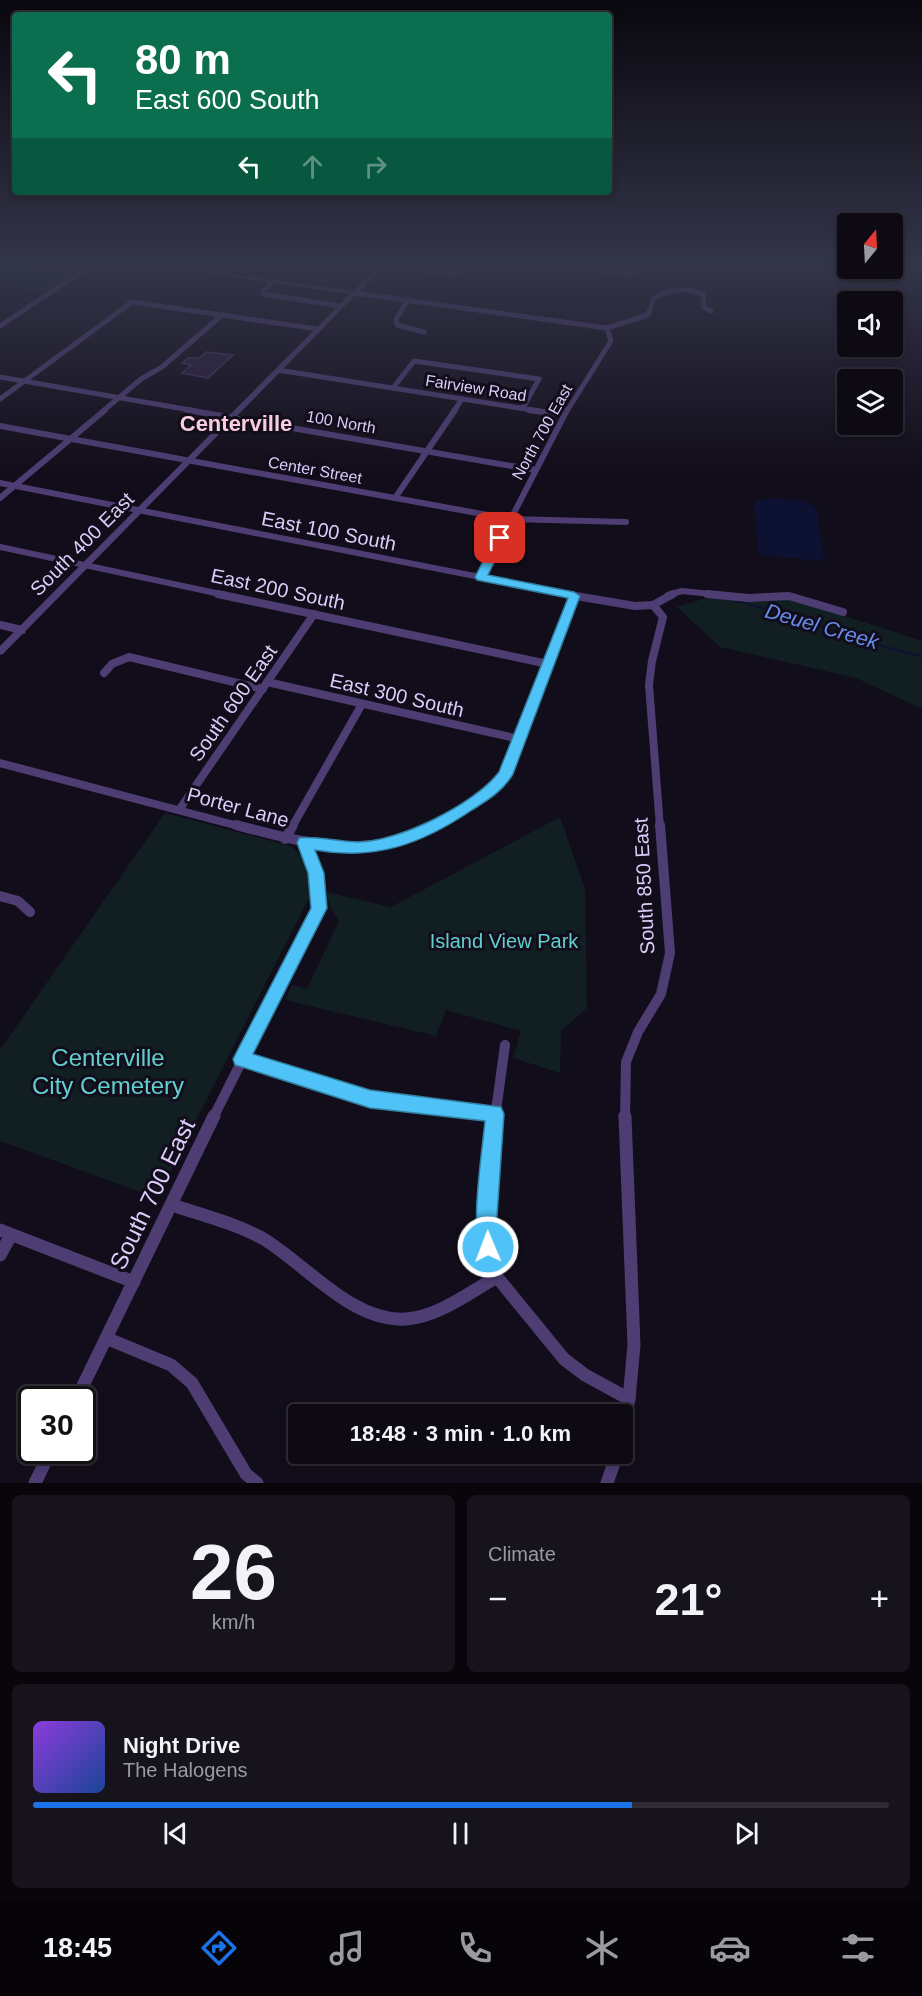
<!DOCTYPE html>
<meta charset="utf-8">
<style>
body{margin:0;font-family:Arial,sans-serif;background:#17131d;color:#f1f3f6;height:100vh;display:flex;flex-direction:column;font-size:22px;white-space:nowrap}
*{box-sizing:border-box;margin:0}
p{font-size:20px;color:#9b9aa0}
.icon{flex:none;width:33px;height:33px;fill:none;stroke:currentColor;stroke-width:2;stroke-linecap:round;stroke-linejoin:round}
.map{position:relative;height:1483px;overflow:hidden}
.side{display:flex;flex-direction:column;gap:12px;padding:12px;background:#08060b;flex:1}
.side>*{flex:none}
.top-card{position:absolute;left:12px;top:12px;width:600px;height:183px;border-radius:6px;box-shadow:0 3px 9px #0003,0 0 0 2px #2e2b34;background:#0b6e4f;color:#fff;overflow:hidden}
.needle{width:39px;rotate:18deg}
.tools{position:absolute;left:837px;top:213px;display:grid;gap:12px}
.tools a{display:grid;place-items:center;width:66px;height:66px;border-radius:6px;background:#0e0a14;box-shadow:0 3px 9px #0003,0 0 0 2px #2e2b34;font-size:30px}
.speed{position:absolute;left:18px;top:1386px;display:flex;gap:12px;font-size:30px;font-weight:700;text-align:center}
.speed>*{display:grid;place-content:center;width:78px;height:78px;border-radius:50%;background:#0e0a14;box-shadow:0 3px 9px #0003,0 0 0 2px #2e2b34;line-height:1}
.speed .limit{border:3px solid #111;border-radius:9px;background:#fff;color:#111}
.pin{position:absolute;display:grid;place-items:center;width:51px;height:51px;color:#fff;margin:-26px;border-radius:12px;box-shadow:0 3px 9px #0006}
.me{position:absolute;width:66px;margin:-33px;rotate:359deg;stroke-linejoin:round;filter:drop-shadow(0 0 4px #0008)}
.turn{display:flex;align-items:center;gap:21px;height:126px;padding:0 24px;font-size:27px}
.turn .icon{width:78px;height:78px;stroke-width:2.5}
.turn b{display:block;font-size:42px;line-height:51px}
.lanes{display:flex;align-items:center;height:57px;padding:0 24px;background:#0003;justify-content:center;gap:30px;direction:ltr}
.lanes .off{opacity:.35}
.big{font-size:45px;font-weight:700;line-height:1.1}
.side .widget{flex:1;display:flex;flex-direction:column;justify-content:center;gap:9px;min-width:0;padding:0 21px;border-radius:9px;background:#17131d}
.side .dial{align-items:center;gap:0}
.dial b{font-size:78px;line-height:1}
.song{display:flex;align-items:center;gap:18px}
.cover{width:72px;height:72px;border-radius:9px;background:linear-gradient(135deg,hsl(270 70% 55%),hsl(220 70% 35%))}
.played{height:6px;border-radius:3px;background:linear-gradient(90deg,#1a73e8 70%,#2e2b34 70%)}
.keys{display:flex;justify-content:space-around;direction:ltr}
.heat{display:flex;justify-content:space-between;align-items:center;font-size:33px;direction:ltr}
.side .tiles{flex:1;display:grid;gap:12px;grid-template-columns:1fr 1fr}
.widget:last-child{grid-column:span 2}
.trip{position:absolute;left:288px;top:1404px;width:345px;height:60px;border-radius:6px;background:#0e0a14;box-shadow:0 3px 9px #0003,0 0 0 2px #2e2b34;font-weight:700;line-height:60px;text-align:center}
.tab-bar{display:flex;height:96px;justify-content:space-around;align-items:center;background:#060408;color:#9b9aa0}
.tab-bar .icon{width:42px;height:42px}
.tab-bar .active{color:#1a73e8}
.tab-bar b{font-size:27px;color:#f1f3f6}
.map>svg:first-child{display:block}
.green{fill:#111f23}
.water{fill:#0d1132}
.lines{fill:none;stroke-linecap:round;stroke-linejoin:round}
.stream-far1{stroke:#0d1132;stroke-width:1.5}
.stream{stroke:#0d1132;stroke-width:2}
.building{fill:#281b38;stroke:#463062;stroke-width:1.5}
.minor-far4{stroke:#4d3d73;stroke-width:5}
.minor-far3{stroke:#4d3d73;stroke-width:6}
.minor-far2{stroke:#4d3d73;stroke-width:8}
.minor-far1{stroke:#4d3d73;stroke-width:10}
.minor{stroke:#4d3d73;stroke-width:13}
.tertiary{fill:#4d3d73;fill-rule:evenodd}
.route{fill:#4fc3f7;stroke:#337fa1;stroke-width:1.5}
.labels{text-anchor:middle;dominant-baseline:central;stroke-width:6;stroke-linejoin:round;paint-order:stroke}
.far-street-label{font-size:16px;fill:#dcccf9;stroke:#120d1a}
.street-label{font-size:20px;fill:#dcccf9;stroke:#120d1a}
.park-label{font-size:20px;fill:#62cecf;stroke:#120d1a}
.water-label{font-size:21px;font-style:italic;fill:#668ced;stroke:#120d1a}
.far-district-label{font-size:22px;font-weight:bold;fill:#f9cdde;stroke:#120d1a}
.near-park-label{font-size:24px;fill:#62cecf;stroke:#120d1a}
.near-street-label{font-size:24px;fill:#dcccf9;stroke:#120d1a}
</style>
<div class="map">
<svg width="922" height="1483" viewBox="0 0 922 1483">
<rect width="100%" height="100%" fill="#120d1a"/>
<g class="green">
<polygon points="0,264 76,273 46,292 0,286"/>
<polygon points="716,595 782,596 922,641 922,709 856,678 720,647 677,607"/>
<path d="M 165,813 L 290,846 C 307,856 310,878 310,896 L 162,1187 L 149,1195 L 0,1141 L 0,1050 Z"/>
<polygon points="560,817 585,889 587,1008 561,1031 560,1073 513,1058 521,1031 446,1010 436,1036 285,1000 292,985 307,989 339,921 330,906 326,892 391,907"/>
</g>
<path class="water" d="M 757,500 C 773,498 804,497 816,508 L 824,557 L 818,561 L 761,555 L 758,551 L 754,504 Z"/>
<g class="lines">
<g class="stream-far1">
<path d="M 487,264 C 528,278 572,293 617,291 C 655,289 692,280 731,283 C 771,287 809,300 849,302"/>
<polyline points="849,302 900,288 922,287"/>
</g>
<path class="stream" d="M 732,600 C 796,615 857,642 922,656"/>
</g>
<polygon class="building" points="206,352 233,355 208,378 182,373 191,365 182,363 188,358 199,358"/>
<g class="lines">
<g class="minor-far4">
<polyline points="549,264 635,275"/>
<polyline points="381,265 460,275"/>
<polyline points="274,281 263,291 263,294 341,306"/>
<polyline points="354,293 607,328"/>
<polyline points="408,300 396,319 397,325 424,332"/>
<polyline points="0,326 93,264"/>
<path d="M 607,328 L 648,315 L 654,298 C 669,290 687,286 703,295 L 704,307 L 711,311"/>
<polyline points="278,370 539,411"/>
<polyline points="0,377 196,411"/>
<polyline points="393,388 414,361 539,379 523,408"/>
<polyline points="0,399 132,302 318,329"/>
<polyline points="103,411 141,379 162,367 223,314"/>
<polyline points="454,411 462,399"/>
<polyline points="567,411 611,341 607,328"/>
</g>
<g class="minor-far3">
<polyline points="187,410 535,470"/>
<polyline points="529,410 564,415"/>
<polyline points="0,426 510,519 626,522"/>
<polyline points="0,483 572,595"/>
<polyline points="0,498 105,410"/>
<polyline points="395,498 455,410"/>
<polyline points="0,547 225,595"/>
<polyline points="481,577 567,410"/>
<polyline points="668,595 682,591 721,595"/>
</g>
<g class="minor-far2">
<polyline points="218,594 548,664"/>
<polyline points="564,594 635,606 653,605"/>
<polyline points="707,594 749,598 789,596 843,612"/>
<polyline points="653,605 673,594"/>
<polyline points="653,605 663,617 652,661 649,685 660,827"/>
<polyline points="0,625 22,630"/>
<polyline points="104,673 112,664 129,657 263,689"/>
<polyline points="267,682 519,739"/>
<polyline points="0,763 242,827"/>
<polyline points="179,810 314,614"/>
<polyline points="292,827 362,704"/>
<polyline points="433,827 488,792 506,774 574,596"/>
</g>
<g class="minor-far1">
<path d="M 236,825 C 305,843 368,862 435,825"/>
<polyline points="285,839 293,825"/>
<polyline points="0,896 18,901 30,912"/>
<polyline points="242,1059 370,1099 495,1114"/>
<polyline points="213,1118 319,908 316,873 304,843"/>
<polyline points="495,1118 505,1045"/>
<polyline points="625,1118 626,1062 638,1032 661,994 670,953 660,825"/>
</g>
<g class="minor">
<polyline points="495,1116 487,1216 488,1247 497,1277"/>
<path d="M 172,1205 C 202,1215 234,1223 262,1238 C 305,1263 352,1323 406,1319 C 438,1317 470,1292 497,1277 L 564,1359 L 585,1375 L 629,1399"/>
<polyline points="0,1230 134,1282"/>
<polyline points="0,1255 11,1235"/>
<polyline points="106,1338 171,1365 192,1383 246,1474 257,1483"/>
<polyline points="76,1400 214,1116"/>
<polyline points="622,1428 629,1399 634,1345 625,1116"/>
<polyline points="35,1483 51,1450"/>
<polyline points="607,1483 617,1454"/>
</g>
<polygon class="tertiary" points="146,264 161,264 353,291 380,264 386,264 3,654 0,655 0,646 350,294"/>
</g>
<linearGradient id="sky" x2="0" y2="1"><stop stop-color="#0a070e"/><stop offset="0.56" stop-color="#333549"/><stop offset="1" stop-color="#333549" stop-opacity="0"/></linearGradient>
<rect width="922" height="472" fill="url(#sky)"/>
<path class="route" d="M 500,535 L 506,538 L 488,575 L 574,592 L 580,596 L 513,774 C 503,791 488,800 472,810 C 422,844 375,861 315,850 L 324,873 L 327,908 L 253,1054 L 370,1090 L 501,1107 L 504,1114 L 497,1216 L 498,1247 L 495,1254 L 488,1257 L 481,1254 C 470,1227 482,1153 485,1121 L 370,1108 L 242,1067 L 235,1065 L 233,1059 L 311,908 L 308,873 L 297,843 L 299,838 C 310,835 343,842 358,842 C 398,842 475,804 499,772 L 568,598 L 477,580 L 475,577 L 495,538 Z"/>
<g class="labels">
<g class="far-street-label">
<text transform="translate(476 388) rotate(9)">Fairview Road</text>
<text transform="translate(341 422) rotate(10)">100 North</text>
<text transform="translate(542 432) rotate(-61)">North 700 East</text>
<text transform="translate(315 470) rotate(10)">Center Street</text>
</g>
<g class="street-label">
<text transform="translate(329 531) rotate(11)">East 100 South</text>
<text transform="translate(82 544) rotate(-45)">South 400 East</text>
<text transform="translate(278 589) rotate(12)">East 200 South</text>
<text transform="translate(397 695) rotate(13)">East 300 South</text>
<text transform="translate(233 703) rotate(-55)">South 600 East</text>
<text transform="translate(238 807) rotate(15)">Porter Lane</text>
<text transform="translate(644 886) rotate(-93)">South 850 East</text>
</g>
<g class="park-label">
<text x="504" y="941">Island View Park</text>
</g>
<g class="water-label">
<text transform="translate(822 626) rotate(16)">Deuel Creek</text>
</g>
<g class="far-district-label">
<text x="236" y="423">Centerville</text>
</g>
<g class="near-park-label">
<text x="108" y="1057">Centerville<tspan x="108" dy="28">City Cemetery</tspan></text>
</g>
<g class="near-street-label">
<text transform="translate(152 1194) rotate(-64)">South 700 East</text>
</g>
</g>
</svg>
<div class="tools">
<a><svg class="needle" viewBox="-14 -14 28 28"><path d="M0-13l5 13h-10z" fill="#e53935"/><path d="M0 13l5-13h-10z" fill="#9b9aa0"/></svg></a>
<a><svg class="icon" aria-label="sound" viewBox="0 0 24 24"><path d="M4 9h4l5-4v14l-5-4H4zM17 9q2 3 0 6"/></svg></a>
<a><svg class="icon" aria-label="layers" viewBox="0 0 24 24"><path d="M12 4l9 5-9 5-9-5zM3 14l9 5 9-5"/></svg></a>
</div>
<div class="speed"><div class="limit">30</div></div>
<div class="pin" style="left:500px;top:538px;background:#d93025"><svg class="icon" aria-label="arrive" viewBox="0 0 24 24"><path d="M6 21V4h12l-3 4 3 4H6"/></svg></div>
<svg class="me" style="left:488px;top:1247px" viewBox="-20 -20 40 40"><circle r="17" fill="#4fc3f7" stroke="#fff" stroke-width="3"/><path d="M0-11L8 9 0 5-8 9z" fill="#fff"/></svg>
<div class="trip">18:48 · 3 min · 1.0 km</div>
<div class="top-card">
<div class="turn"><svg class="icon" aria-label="left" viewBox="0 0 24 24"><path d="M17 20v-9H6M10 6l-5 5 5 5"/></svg><div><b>80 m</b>East 600 South</div></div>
<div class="lanes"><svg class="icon" aria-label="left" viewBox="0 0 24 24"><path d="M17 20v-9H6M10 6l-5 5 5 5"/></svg><svg class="icon off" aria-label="ahead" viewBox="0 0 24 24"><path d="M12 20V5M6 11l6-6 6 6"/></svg><svg class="icon off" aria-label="right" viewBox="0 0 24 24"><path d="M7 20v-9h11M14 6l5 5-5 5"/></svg></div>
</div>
</div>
<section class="side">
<div class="tiles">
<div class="widget dial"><b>26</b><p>km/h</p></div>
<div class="widget"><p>Climate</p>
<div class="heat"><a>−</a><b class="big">21°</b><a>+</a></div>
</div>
<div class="widget">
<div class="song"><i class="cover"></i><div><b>Night Drive</b><p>The Halogens</p></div></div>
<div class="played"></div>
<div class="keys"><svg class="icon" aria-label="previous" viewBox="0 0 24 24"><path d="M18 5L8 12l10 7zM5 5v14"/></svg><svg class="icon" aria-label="pause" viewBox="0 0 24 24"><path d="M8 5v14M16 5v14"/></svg><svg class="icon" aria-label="next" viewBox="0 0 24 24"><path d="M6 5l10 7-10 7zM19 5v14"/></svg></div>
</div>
</div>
</section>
<nav class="tab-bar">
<b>18:45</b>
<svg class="icon active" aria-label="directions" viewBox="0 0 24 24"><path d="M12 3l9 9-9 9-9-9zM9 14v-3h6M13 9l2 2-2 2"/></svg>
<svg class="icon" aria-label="music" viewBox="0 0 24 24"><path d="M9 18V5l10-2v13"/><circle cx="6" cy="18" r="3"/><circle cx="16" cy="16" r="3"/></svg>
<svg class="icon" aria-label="phone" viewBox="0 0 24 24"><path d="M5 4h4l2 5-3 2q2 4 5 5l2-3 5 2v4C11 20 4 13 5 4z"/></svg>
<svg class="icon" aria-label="climate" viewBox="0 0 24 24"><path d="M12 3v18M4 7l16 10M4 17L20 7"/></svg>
<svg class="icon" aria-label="car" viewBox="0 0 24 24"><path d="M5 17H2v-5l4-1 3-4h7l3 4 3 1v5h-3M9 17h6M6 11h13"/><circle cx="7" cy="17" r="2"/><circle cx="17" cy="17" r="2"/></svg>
<svg class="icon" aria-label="filters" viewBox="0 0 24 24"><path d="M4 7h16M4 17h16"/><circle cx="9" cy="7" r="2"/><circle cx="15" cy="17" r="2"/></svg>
</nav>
